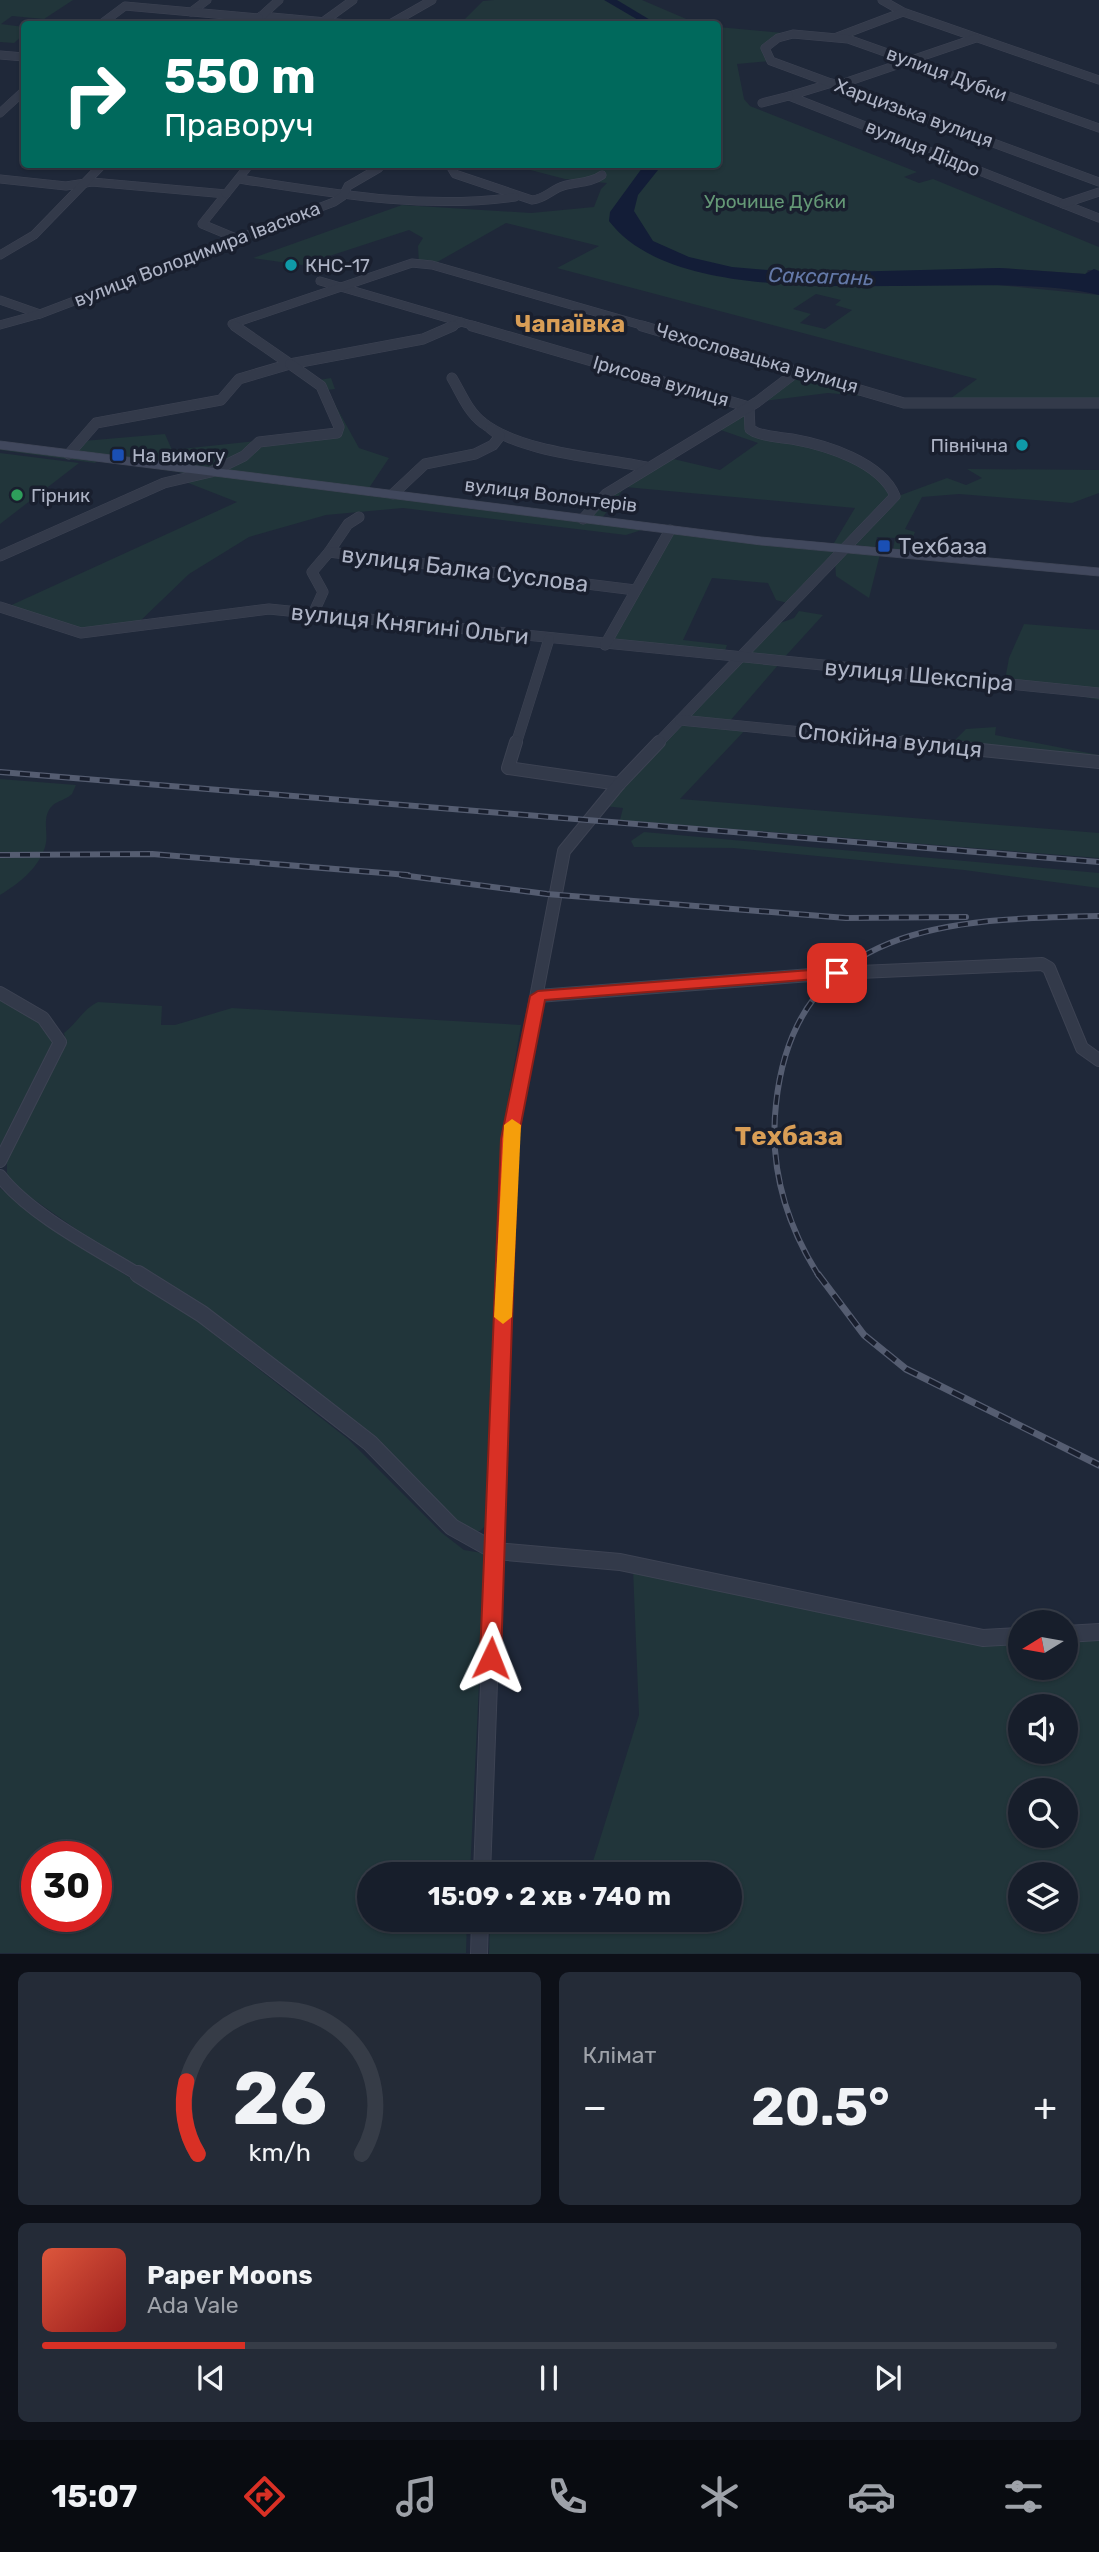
<!DOCTYPE html>
<html lang="uk">
<meta charset="utf-8">
<style>
body{margin:0;font-family:Rubik,sans-serif;background:#242b37;color:#f1f3f6;height:100vh;display:flex;flex-direction:column;font-size:26px;white-space:nowrap}
*{box-sizing:border-box;margin:0}
p{font-size:23px;color:#9ea2a9}
.icon{flex:none;width:38px;height:38px;fill:none;stroke:currentColor;stroke-width:2;stroke-linecap:round;stroke-linejoin:round}
.map{position:relative;height:1954px;overflow:hidden}
.side{display:flex;flex-direction:column;gap:18px;padding:18px;background:#0d1018;flex:1}
.side>*{flex:none}
.top-card{position:absolute;left:21px;top:21px;width:700px;height:147px;border-radius:7px;box-shadow:0 2px 5px #0004,0 0 0 2px #363c47;background:#00695c;color:#fff;overflow:hidden}
.needle{width:46px;rotate:259deg}
.tools{position:absolute;left:1008px;top:1610px;display:grid;gap:14px}
.tools a{display:grid;place-items:center;width:70px;height:70px;border-radius:50%;background:#171e2b;box-shadow:0 2px 5px #0004,0 0 0 2px #363c47;font-size:35px}
.speed{position:absolute;left:21px;top:1841px;display:flex;gap:14px;font-size:35px;font-weight:700;text-align:center}
.speed>*{display:grid;place-content:center;width:91px;height:91px;border-radius:50%;background:#171e2b;box-shadow:0 2px 5px #0004,0 0 0 2px #363c47;line-height:1}
.speed .limit{border:10px solid #d22;background:#fff;color:#111}
.pin{position:absolute;display:grid;place-items:center;width:60px;height:60px;color:#fff;margin:-30px;border-radius:14px;box-shadow:0 4px 10px #0006}
.me{position:absolute;width:77px;margin:-38px;rotate:2deg;stroke-linejoin:round;filter:drop-shadow(0 0 5px #0008)}
.turn{display:flex;align-items:center;gap:24px;height:147px;padding:0 28px;font-size:32px}
.turn .icon{width:91px;height:91px;stroke-width:2.5}
.turn b{display:block;font-size:49px;line-height:60px}
.big{font-size:52px;font-weight:700;line-height:1.1}
.side .card{flex:1;display:flex;flex-direction:column;justify-content:center;gap:10px;min-width:0;padding:0 24px;border-radius:10px;background:#242b37}
.side .dial{align-items:center;gap:0}
.dial svg{height:182px;overflow:visible;fill:none;stroke:#363c47;stroke-width:7;stroke-linecap:round;text-anchor:middle}
.dial text{fill:#f1f3f6;stroke:none}
.song{display:flex;align-items:center;gap:21px}
.cover{width:84px;height:84px;border-radius:10px;background:linear-gradient(135deg,hsl(10 70% 55%),hsl(0 70% 35%))}
.played{height:7px;border-radius:4px;background:linear-gradient(90deg,#d93025 20%,#363c47 20%)}
.keys{display:flex;justify-content:space-around;direction:ltr}
.heat{display:flex;justify-content:space-between;align-items:center;font-size:38px;direction:ltr}
.side .tiles{flex:1;display:grid;gap:18px;grid-template-columns:1fr 1fr}
.card:last-child{grid-column:span 2}
.trip{position:absolute;left:357px;top:1862px;width:385px;height:70px;border-radius:35px;background:#171e2b;box-shadow:0 2px 5px #0004,0 0 0 2px #363c47;font-weight:700;line-height:70px;text-align:center}
.tabs{display:flex;height:112px;justify-content:space-around;align-items:center;background:#090c11;color:#9ea2a9}
.tabs .icon{width:49px;height:49px}
.tabs .current{color:#d93025}
.tabs b{font-size:32px;color:#f1f3f6}
.map>svg:first-child{display:block}
.green{fill:#21353a;fill-rule:evenodd}
.water{fill:#131d37}
.lines{fill:none;stroke-linecap:round;stroke-linejoin:round}
.river{fill:#131d37;fill-rule:evenodd}
.street-far3-casing{stroke:#3d4353;stroke-width:9}
.street-far2-casing{stroke:#3d4353;stroke-width:11}
.street-far1-casing{stroke:#3d4353;stroke-width:14}
.street-casing{stroke:#3d4353;stroke-width:18}
.secondary-casing{stroke:#3d4353;stroke-width:1}
.street-far3{stroke:#333a4a;stroke-width:8}
.street-far2{stroke:#333a4a;stroke-width:10}
.street-far1{stroke:#333a4a;stroke-width:12}
.street{stroke:#333a4a;stroke-width:16}
.secondary{fill:#41485d;fill-rule:evenodd}
.rail-far1-casing{stroke:#555d71;stroke-width:6}
.rail-casing{stroke:#555d71;stroke-width:7}
.rail-far1{stroke:#191f2e;stroke-width:3.5;stroke-dasharray:10;stroke-linecap:butt}
.rail{stroke:#191f2e;stroke-width:4.5;stroke-dasharray:13;stroke-linecap:butt}
.route{fill:#d93025;stroke:#8d1f18;stroke-width:2}
.slow{fill:#f59e0b}
.culture-dot{fill:#0f9aa8;stroke:#191f2e;stroke-width:2.5}
.transit-dot{fill:#1a4fb4;stroke:#191f2e;stroke-width:2.5}
.leisure-dot{fill:#2e9e5b;stroke:#191f2e;stroke-width:2.5}
.labels{text-anchor:middle;dominant-baseline:central;stroke-width:7;stroke-linejoin:round;paint-order:stroke}
.far-street-label{font-size:19px;fill:#aeb4c6;stroke:#191f2e}
.far-park-label{font-size:19px;fill:#649876;stroke:#191f2e}
.far-poi-label{font-size:19px;fill:#aeb4c6;stroke:#191f2e;text-anchor:start}
.far-water-label{font-size:21px;font-style:italic;fill:#6479a8;stroke:#191f2e}
.poi-label{font-size:23px;fill:#aeb4c6;stroke:#191f2e;text-anchor:start}
.street-label{font-size:23px;fill:#aeb4c6;stroke:#191f2e}
.far-district-label{font-size:24px;font-weight:bold;fill:#d99e56;stroke:#191f2e}
.quarter-label{font-size:26px;font-weight:bold;fill:#d99e56;stroke:#191f2e}
</style>
<div class="map">
<svg width="1099" height="1954" viewBox="0 0 1099 1954">
<rect width="100%" height="100%" fill="#1f2839"/>
<g class="green">
<polygon points="0,0 73,0 44,19 12,16 1,24 24,27 24,34 14,43 0,42"/>
<polygon points="494,0 642,0 698,24 460,24 483,1"/>
<path d="M 718,27 L 793,34 L 769,43 L 771,61 L 737,64 L 744,99 L 750,106 L 917,172 L 904,177 L 919,183 L 933,179 L 1099,247 L 1099,271 L 1088,270 L 1086,274 L 1000,268 L 861,274 L 716,268 L 668,252 L 609,221 L 624,236 L 691,269 L 803,286 L 998,285 L 1099,295 L 1099,406 L 943,404 L 977,379 L 557,268 L 599,246 L 506,223 L 432,265 L 419,263 L 418,246 L 423,238 L 409,230 L 302,265 L 253,258 L 402,205 L 531,213 L 594,207 L 601,189 L 607,183 L 565,179 L 511,165 L 718,164 ZM 816,294 L 841,300 L 835,305 L 852,310 L 825,329 L 800,323 L 811,314 L 793,309 Z"/>
<polygon points="799,370 893,399 828,393 757,402"/>
<polygon points="331,378 335,389 327,390 359,448 389,458 367,491 583,519 594,505 665,457 720,470 758,443 715,428 749,407 750,429 794,440 865,467 895,496 791,604 776,600 768,583 712,578 683,640 727,645 723,657 605,645 670,530 831,548 855,508 625,487 600,521 648,528 626,535 403,508 326,515 249,537 189,574 136,625 81,633 5,608 237,502 178,479 191,474 98,460 95,463 0,450 0,446 69,455 83,441 165,434 172,450 339,432 313,381"/>
<polygon points="0,453 79,463 0,524"/>
<polygon points="967,469 1099,470 1099,493 1072,503 959,494 922,497 905,529 915,532 907,551 893,550 895,538 877,537 875,548 852,544 901,495 947,478 966,485 982,478"/>
<polygon points="855,552 880,554 869,598 836,576 835,563 846,554"/>
<polygon points="799,611 823,615 782,660 745,656 772,626 794,618"/>
<polygon points="1024,624 1099,630 1099,700 1005,680 1009,658"/>
<polygon points="742,660 779,664 729,722 685,718"/>
<polygon points="682,722 748,727 680,799 1099,833 1099,858 620,820 623,808 604,806"/>
<polygon points="996,727 995,735 1099,755 1099,760 951,744 966,729"/>
<path d="M 0,779 L 76,785 L 72,794 C 67,799 58,801 53,805 C 40,817 50,834 45,847 C 38,869 18,884 0,895 Z"/>
<polygon points="644,832 1099,873 1099,888 964,870 733,848 634,847 631,841"/>
<path d="M 0,999 C 18,1008 47,1023 52,1043 L 0,1146 Z"/>
<path d="M 98,1002 L 162,1006 L 161,1025 L 175,1025 L 232,1008 L 521,1025 L 501,1140 L 486,1488 L 487,1524 L 480,1531 L 471,1532 L 459,1525 L 379,1442 L 16,1187 L 7,1173 L 7,1160 L 66,1041 L 64,1033 C 78,1022 83,1009 98,1002 Z"/>
<path d="M 0,1188 L 61,1234 L 192,1317 L 348,1439 L 442,1533 L 464,1550 L 482,1553 L 485,1557 L 470,1874 L 369,1874 L 369,1920 L 467,1920 L 466,1953 L 0,1953 ZM 37,1857 L 96,1857 L 96,1916 L 37,1916 Z"/>
<path d="M 633,1569 L 1020,1639 L 1020,1668 L 1066,1668 L 1066,1637 L 1099,1635 L 1099,1953 L 489,1954 L 490,1920 L 730,1920 L 730,1874 L 589,1874 L 639,1715 ZM 1020,1706 L 1066,1706 L 1066,1752 L 1020,1752 ZM 1020,1790 L 1066,1790 L 1066,1836 L 1020,1836 ZM 1020,1874 L 1066,1874 L 1066,1920 L 1020,1920 Z"/>
</g>
<path class="water" d="M 645,164 L 662,165 L 638,195 L 634,211 L 653,241 L 689,257 L 732,267 L 803,273 L 1000,268 L 1085,274 L 1094,269 L 1099,271 L 1099,295 C 975,264 690,327 609,221 L 610,212 Z"/>
<g class="lines">
<polygon class="river" points="604,0 617,0 657,24 645,24"/>
<g class="street-far3-casing">
<g id="street-far3">
<polyline points="882,0 903,12 1099,80"/>
<polyline points="191,12 207,0"/>
<polyline points="261,16 348,24"/>
<polyline points="257,20 279,0"/>
<polyline points="101,24 125,6 259,18"/>
<polyline points="320,24 353,0"/>
<polyline points="390,24 432,0"/>
<polyline points="837,37 903,12"/>
<polyline points="0,55 24,57"/>
<polyline points="832,83 789,96 1099,218"/>
<polyline points="838,85 976,38"/>
<polyline points="762,103 789,96"/>
<polyline points="0,113 24,91"/>
<polyline points="1099,128 848,39 793,34 778,38 765,48 771,61 1099,182"/>
<path d="M 449,164 L 455,174 L 532,200 C 543,199 548,193 558,188 C 572,181 588,185 602,175"/>
<polyline points="0,179 66,186 92,182 226,194 202,224 238,239"/>
<path d="M 239,179 C 331,193 421,210 515,197"/>
<polyline points="226,194 250,164"/>
<polyline points="1063,204 1099,192"/>
<polyline points="0,255 34,235 103,164"/>
<polyline points="320,281 478,327"/>
<polyline points="0,300 40,314"/>
<polyline points="0,325 40,314 334,202 343,196 348,186 379,168 378,164"/>
<polyline points="237,327 232,324 412,263 432,265 648,327"/>
<polyline points="449,327 461,322"/>
</g>
</g>
<g class="street-far2-casing">
<g id="street-far2">
<path d="M 472,326 L 749,407 L 750,429 L 755,432 C 767,437 779,437 792,439 C 826,445 881,462 895,496 L 657,744"/>
<polyline points="642,326 904,403 1099,403"/>
<polyline points="290,364 423,339 453,326"/>
<path d="M 452,378 C 461,393 468,412 483,423 C 522,453 598,457 646,467"/>
<polyline points="69,454 96,423 221,400 239,379 290,364 235,326"/>
<polyline points="393,494 425,464 475,454 493,445 500,436 491,429"/>
<polyline points="583,519 606,494 757,402 799,370"/>
<polyline points="329,552 348,524 359,517"/>
<polyline points="0,556 164,483 211,472 244,456 259,442 337,433 339,427 321,386 290,364"/>
<polyline points="0,607 81,633 269,609 1099,693"/>
<polyline points="313,614 323,592 312,572 329,552 635,590"/>
<polyline points="605,645 670,530"/>
<polyline points="680,720 922,744"/>
<polyline points="516,744 549,639"/>
</g>
</g>
<g class="street-far1-casing">
<g id="street-far1">
<polyline points="516,742 508,768 619,784"/>
<polyline points="904,742 1099,762"/>
<polyline points="0,993 43,1018 60,1042 0,1161"/>
<polyline points="538,996 837,973 1042,964 1049,968 1082,1048 1099,1060"/>
<path d="M 0,1176 C 30,1215 99,1250 141,1276"/>
<polyline points="504,1276 509,1139 564,851 619,784 659,742"/>
</g>
</g>
<g class="street-casing">
<g id="street">
<polyline points="138,1274 202,1314 303,1391 370,1443 452,1527 495,1551 620,1562 983,1638 1020,1636"/>
<polyline points="1066,1634 1099,1632"/>
<polyline points="482,1874 504,1274"/>
<polyline points="479,1954 480,1920"/>
</g>
</g>
<g class="secondary-casing">
<polygon id="secondary" points="0,441 761,537 1099,568 1099,576 761,545 0,449"/>
</g>
<use href="#street-far3" class="street-far3"/>
<use href="#street-far2" class="street-far2"/>
<use href="#street-far1" class="street-far1"/>
<use href="#street" class="street"/>
<use href="#secondary" class="secondary"/>
<g class="rail-far1-casing">
<g id="rail-far1">
<polyline points="0,772 1099,862"/>
<polyline points="0,855 152,854 408,875"/>
<polyline points="401,875 547,894 846,918 966,917"/>
<path d="M 819,1276 C 786,1224 769,1165 776,1104 C 795,922 954,919 1099,916"/>
</g>
</g>
<g class="rail-casing">
<polyline id="rail" points="818,1274 864,1335 906,1369 1099,1465"/>
</g>
<use href="#rail-far1" class="rail-far1"/>
<use href="#rail" class="rail"/>
</g>
<polygon class="route" points="837,968 842,970 842,977 545,1000 518,1139 501,1658 498,1664 483,1664 480,1658 501,1139 530,996 538,991"/>
<polygon class="slow" points="512,1119 521,1125 512,1317 503,1324 494,1317 504,1125"/>
<g class="culture-dot">
<circle cx="291" cy="265" r="7"/>
<circle cx="1022" cy="445" r="7"/>
</g>
<g class="transit-dot">
<rect x="111" y="448" width="14" height="14" rx="3.5"/>
<rect x="877" y="539" width="14" height="14" rx="3.5"/>
</g>
<circle class="leisure-dot" cx="17" cy="495" r="7"/>
<g class="labels">
<g class="far-street-label">
<text transform="translate(947 74) rotate(20)">вулиця Дубки</text>
<text transform="translate(914 113) rotate(20)">Харцизька вулиця</text>
<text transform="translate(923 148) rotate(22)">вулиця Дідро</text>
<text transform="translate(197 254) rotate(-21)">вулиця Володимира Івасюка</text>
<text transform="translate(757 358) rotate(16)">Чехословацька вулиця</text>
<text transform="translate(661 381) rotate(16)">Ірисова вулиця</text>
<text transform="translate(551 495) rotate(7)">вулиця Волонтерів</text>
</g>
<g class="far-park-label">
<text x="775" y="201">Урочище Дубки</text>
</g>
<g class="far-poi-label">
<text x="305" y="265">КНС-17</text>
<text x="1008" y="445" text-anchor="end">Північна</text>
<text x="132" y="455">На вимогу</text>
<text x="31" y="495">Гірник</text>
</g>
<g class="far-water-label">
<text transform="translate(821 276) rotate(2)">Саксагань</text>
</g>
<g class="poi-label">
<text x="898" y="546">Техбаза</text>
</g>
<g class="street-label">
<text transform="translate(465 569) rotate(7)">вулиця Балка Суслова</text>
<text transform="translate(410 624) rotate(6)">вулиця Княгині Ольги</text>
<text transform="translate(919 675) rotate(5)">вулиця Шекспіра</text>
<text transform="translate(890 740) rotate(6)">Спокійна вулиця</text>
</g>
<g class="far-district-label">
<text x="570" y="324">Чапаївка</text>
</g>
<g class="quarter-label">
<text x="789" y="1136">Техбаза</text>
</g>
</g>
</svg>
<div class="tools">
<a><svg class="needle" viewBox="-14 -14 28 28"><path d="M0-13l5 13h-10z" fill="#e53935"/><path d="M0 13l5-13h-10z" fill="#9ea2a9"/></svg></a>
<a><svg class="icon" aria-label="sound" viewBox="0 0 24 24"><path d="M4 9h4l5-4v14l-5-4H4zM17 9q2 3 0 6"/></svg></a>
<a><svg class="icon" aria-label="search" viewBox="0 0 24 24"><circle cx="10" cy="10" r="6"/><path d="M15 15l6 6"/></svg></a>
<a><svg class="icon" aria-label="layers" viewBox="0 0 24 24"><path d="M12 4l9 5-9 5-9-5zM3 14l9 5 9-5"/></svg></a>
</div>
<div class="speed"><div class="limit">30</div></div>
<div class="pin" style="left:837px;top:973px;background:#d93025"><svg class="icon" aria-label="arrive" viewBox="0 0 24 24"><path d="M6 21V4h12l-3 4 3 4H6"/></svg></div>
<svg class="me" style="left:491px;top:1658px" viewBox="-20 -20 40 40"><path d="M0-17L14 15 0 8-14 15z" fill="#d93025" stroke="#fff" stroke-width="4"/></svg>
<div class="trip">15:09 · 2 хв · 740 m</div>
<div class="top-card">
<div class="turn"><svg class="icon" aria-label="right" viewBox="0 0 24 24"><path d="M7 20v-9h11M14 6l5 5-5 5"/></svg><div><b>550 m</b>Праворуч</div></div>
</div>
</div>
<section class="side">
<div class="tiles">
<div class="card dial"><svg viewBox="0 0 100 80">
<path d="M14 69A42 42 0 1 1 86 69"/>
<path d="M14 69A42 42 0 0 1 9 37" stroke="#d93025"/>
<text x="50" y="56" font-size="32" font-weight="700">26</text>
<text x="50" y="72" font-size="11">km/h</text>
</svg></div>
<div class="card"><p>Клімат</p>
<div class="heat"><a>−</a><b class="big">20.5°</b><a>+</a></div>
</div>
<div class="card">
<div class="song"><i class="cover"></i><div><b>Paper Moons</b><p>Ada Vale</p></div></div>
<div class="played"></div>
<div class="keys"><svg class="icon" aria-label="previous" viewBox="0 0 24 24"><path d="M18 5L8 12l10 7zM5 5v14"/></svg><svg class="icon" aria-label="pause" viewBox="0 0 24 24"><path d="M8 5v14M16 5v14"/></svg><svg class="icon" aria-label="next" viewBox="0 0 24 24"><path d="M6 5l10 7-10 7zM19 5v14"/></svg></div>
</div>
</div>
</section>
<nav class="tabs">
<b>15:07</b>
<svg class="icon current" aria-label="directions" viewBox="0 0 24 24"><path d="M12 3l9 9-9 9-9-9zM9 14v-3h6M13 9l2 2-2 2"/></svg>
<svg class="icon" aria-label="music" viewBox="0 0 24 24"><path d="M9 18V5l10-2v13"/><circle cx="6" cy="18" r="3"/><circle cx="16" cy="16" r="3"/></svg>
<svg class="icon" aria-label="phone" viewBox="0 0 24 24"><path d="M5 4h4l2 5-3 2q2 4 5 5l2-3 5 2v4C11 20 4 13 5 4z"/></svg>
<svg class="icon" aria-label="climate" viewBox="0 0 24 24"><path d="M12 3v18M4 7l16 10M4 17L20 7"/></svg>
<svg class="icon" aria-label="car" viewBox="0 0 24 24"><path d="M5 17H2v-5l4-1 3-4h7l3 4 3 1v5h-3M9 17h6M6 11h13"/><circle cx="7" cy="17" r="2"/><circle cx="17" cy="17" r="2"/></svg>
<svg class="icon" aria-label="filters" viewBox="0 0 24 24"><path d="M4 7h16M4 17h16"/><circle cx="9" cy="7" r="2"/><circle cx="15" cy="17" r="2"/></svg>
</nav>
